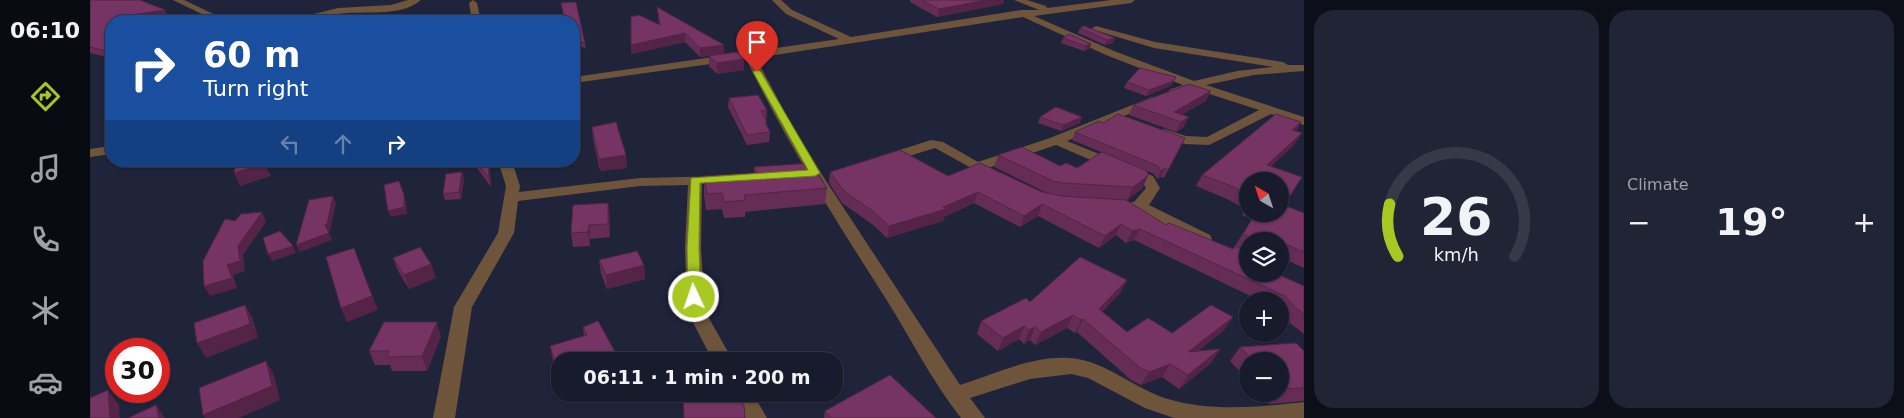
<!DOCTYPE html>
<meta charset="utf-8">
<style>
body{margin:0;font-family:"DejaVu Sans",sans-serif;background:#202434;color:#f1f3f6;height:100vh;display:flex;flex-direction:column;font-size:19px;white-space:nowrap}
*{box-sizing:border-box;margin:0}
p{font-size:16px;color:#9ea1a9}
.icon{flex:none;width:28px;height:28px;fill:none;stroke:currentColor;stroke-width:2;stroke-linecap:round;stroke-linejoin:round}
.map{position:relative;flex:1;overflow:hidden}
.side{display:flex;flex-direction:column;gap:10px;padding:10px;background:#0d0f18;width:600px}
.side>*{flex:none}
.guide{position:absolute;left:15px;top:15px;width:475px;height:152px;border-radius:20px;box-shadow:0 1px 4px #0004,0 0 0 1px #363948;background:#1a4fa0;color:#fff;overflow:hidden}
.needle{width:32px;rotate:321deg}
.controls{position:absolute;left:1149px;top:172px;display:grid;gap:10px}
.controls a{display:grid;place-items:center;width:50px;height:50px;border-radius:50%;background:#171b2c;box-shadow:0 1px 4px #0004,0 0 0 1px #363948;font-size:25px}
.speed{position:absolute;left:15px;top:338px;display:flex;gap:10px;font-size:25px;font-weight:700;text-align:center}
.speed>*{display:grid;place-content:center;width:65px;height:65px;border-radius:50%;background:#171b2c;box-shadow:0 1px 4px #0004,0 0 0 1px #363948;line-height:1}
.speed .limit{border:8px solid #d22;background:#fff;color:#111}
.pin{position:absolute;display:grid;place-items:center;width:42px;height:42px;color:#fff;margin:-51px -21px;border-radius:50% 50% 50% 0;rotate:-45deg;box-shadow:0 0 5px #0007}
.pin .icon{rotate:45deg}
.me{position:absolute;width:55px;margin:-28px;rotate:357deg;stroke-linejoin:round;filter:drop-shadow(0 0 4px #0008)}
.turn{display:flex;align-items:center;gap:18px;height:105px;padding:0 15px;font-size:22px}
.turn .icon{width:65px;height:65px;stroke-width:2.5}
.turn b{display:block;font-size:35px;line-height:42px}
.lanes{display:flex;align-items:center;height:48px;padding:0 15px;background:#0003;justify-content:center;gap:25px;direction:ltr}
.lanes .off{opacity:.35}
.big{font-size:38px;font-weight:800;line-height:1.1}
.side .widget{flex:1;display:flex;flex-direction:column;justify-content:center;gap:8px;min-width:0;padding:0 18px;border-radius:20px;background:#202434}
.side .dial{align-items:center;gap:0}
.dial svg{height:130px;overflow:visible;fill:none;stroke:#363948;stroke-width:7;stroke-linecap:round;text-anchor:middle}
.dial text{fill:#f1f3f6;stroke:none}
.heat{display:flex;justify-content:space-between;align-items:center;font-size:28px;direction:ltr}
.side .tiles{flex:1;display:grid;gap:10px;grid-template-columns:repeat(2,1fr)}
.trip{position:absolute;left:461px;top:352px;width:292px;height:50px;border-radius:20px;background:#171b2c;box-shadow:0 1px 4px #0004,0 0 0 1px #363948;font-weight:800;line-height:50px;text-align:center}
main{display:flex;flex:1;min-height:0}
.tab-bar{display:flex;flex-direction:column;width:90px;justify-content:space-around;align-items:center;background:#090b12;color:#9ea1a9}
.tab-bar .icon{width:35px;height:35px}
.tab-bar .active{color:#a6c821}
.tab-bar b{font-size:22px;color:#f1f3f6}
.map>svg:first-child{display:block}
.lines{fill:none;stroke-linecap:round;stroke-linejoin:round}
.minor{fill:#6d543b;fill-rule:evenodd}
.wall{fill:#652d56;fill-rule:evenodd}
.shaded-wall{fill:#532446}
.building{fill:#763464;stroke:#532446}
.route{fill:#a6c821;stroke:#6c8215}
</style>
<main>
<nav class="tab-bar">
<b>06:10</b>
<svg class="icon active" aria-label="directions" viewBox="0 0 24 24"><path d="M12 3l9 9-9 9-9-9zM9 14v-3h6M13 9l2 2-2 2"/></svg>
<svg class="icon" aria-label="music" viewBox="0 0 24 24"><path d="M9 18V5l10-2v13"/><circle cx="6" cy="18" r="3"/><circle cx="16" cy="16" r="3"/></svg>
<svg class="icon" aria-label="phone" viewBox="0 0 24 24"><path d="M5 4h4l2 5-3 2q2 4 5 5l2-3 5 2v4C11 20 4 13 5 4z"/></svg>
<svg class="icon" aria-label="climate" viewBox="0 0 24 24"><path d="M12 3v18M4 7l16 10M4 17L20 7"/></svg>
<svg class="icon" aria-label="car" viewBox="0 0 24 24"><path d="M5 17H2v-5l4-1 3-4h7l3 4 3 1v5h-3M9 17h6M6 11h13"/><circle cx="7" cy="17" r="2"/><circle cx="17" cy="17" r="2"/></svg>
</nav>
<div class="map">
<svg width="1214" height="418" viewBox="0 0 1214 418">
<rect width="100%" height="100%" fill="#1f243b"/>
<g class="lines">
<g class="minor">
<polygon points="83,0 94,0 138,21 126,21"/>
<path d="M 318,0 L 331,0 C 310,18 273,10 247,14 C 230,17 214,22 196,21 L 248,8 L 301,5 Z"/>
<polygon points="383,0 387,3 391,21 382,21 379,3"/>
<path d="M 682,0 L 691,0 L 702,10 L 761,37 L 931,10 L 949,10 L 924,0 L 937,0 L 956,6 L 957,8 L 1021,0 L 1045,0 L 1041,3 L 944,16 L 1024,51 L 1104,81 L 1147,71 L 1183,67 L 1064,48 L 1001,29 L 1006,26 L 1065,42 L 1193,62 L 1198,65 L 1214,65 L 1214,71 L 1164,75 L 1116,85 L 1214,117 L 1214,125 L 1181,114 L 1119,145 L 1095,144 L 1070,136 L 1068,133 L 1074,129 L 1096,136 L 1117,137 L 1169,110 L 1104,89 L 1083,95 L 1079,94 L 1079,90 L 1093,85 L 1016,55 L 933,17 L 666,58 L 699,120 L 736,181 L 870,385 C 904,374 944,355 980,358 C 1017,361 1044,389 1078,399 C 1120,412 1171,407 1214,402 L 1214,418 L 1084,418 L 1055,408 L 998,378 L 981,374 L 940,379 L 880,398 L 895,418 L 871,418 C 842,381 821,339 796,299 C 746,221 697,143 656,59 L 484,83 L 484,77 L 749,39 L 696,14 Z"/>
<polygon points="1062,97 1066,98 1066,102 977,141 1063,176 1070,188 1059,205 1120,235 1122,239 1120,243 1108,243 1049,211 1022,209 1020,206 1022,203 1044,202 1056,188 1052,182 966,145 898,168 903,172 896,176 845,148 796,163 789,159 791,156 841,140 853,142 888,162 960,138"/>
<polygon points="21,146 21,154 0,157 0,149"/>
<polygon points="408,161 422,161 430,186 429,192 550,178 639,176 641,179 639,182 612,184 611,248 615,311 643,361 623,361 597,311 595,248 598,185 550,186 428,201 424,233 382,307 365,418 343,418 364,307 408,233 416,186"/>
<polygon points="642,394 663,394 677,418 655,418"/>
</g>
</g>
<g class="wall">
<polygon points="0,0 75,10 78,17 21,21 21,58 0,53"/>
<polygon points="820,0 914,0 913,4 847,17 820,2"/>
<polygon points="486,2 495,44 496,49 484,42 484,21 466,21 474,20 471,3"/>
<polygon points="567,7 634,53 654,70 627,74 619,66 619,56 610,57 595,42 541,54 569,25"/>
<polygon points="990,28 1025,38 1023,43 1015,45 988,33"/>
<polygon points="973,38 1001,44 999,49 994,51 971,43"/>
<polygon points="1037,82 1083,83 1080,86 1056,96 1034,88"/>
<polygon points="639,98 677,110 676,120 677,122 676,126 680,132 679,142 657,145 638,107"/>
<polygon points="1116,101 1091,115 1094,127 1086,132 1039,115 1043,105"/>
<polygon points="950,117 990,123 971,131 948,123"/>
<path d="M 1211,122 L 1206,131 L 1205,144 L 1181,166 L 1194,205 L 1214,213 L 1214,268 L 1190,257 L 1190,241 L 1158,241 L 1157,251 L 1145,246 L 1162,219 L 1152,215 L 1156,209 L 1137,199 L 1106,186 L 1112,175 ZM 1158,181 L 1190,214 L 1158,214 Z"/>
<polygon points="1013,123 1095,138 1074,178 1071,177 1067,179 1064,174 1057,171 1052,189 1037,200 986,197 1076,225 1143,249 1154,250 1150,257 1214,286 1214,334 1197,321 1190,313 1190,301 1171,301 1044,240 1036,243 1026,235 1009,248 948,216 930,227 884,203 854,217 853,221 797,238 782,224 752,203 739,183 740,172 858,176 957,193 904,167 908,155 970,166 987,168 1011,152 982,140 985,132"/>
<polygon points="502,127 536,155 537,168 510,171 503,139"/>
<polygon points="382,161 399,161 401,187"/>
<polygon points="664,167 737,188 735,204 655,212 655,217 634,218 632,209 616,210 614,195 614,176 664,173"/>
<polygon points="374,179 371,199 355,200 353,194"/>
<polygon points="520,216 520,237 500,239 500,246 483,247 481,233"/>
<polygon points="303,258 341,264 346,278 319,289 308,271"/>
<polygon points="509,260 554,265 555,279 517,289 511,274"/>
<polygon points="1037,280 1030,293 1012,312 1037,332 1082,333 1143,317 1134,330 1108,351 1130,349 1121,363 1089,389 1072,377 1051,385 1041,380 987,332 985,333 977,328 945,345 940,340 934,344 929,339 908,351 887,334 891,321 940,302"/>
<polygon points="493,327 530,361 470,361 470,383 463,361 460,346 494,336"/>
<polygon points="351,336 337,371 302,371 300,365 285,365 279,351"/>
<polygon points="1150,347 1214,351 1214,401 1180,404 1170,394 1190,394 1190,361 1158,361 1158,380 1140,361"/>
<polygon points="735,411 846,418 734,418"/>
</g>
<g class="shaded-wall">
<polygon points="896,0 914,0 913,4 847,17 849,9"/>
<polygon points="75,10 78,17 47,21 29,21 28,17"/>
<polygon points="595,33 595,42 541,54 541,45"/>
<polygon points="1025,38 1023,43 1015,45 1017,40"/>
<polygon points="1001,44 999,49 994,51 995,46"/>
<polygon points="634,45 634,54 610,57 610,48"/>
<polygon points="654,59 654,70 627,74 627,63"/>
<polygon points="1086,77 1083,83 1080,86 1056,96 1059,90"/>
<polygon points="1121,91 1116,101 1083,119 1084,112"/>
<polygon points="992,117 990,123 971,131 973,125"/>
<polygon points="1099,117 1094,127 1086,132 1091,122"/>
<polygon points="1211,122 1205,133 1202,130"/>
<polygon points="1212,133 1205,144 1170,176 1177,165"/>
<polygon points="536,155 537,168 510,171 509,159"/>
<polygon points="398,161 399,161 401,187 399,178"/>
<polygon points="175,164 181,176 150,186 144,173"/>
<polygon points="1075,168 1071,177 1067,179 1071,171"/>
<polygon points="372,172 374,179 371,199 369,192"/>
<polygon points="1058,176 1052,189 1037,200 1043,187"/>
<polygon points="888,192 884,203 854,217 853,221 797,238 799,226 853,207"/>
<polygon points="314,195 316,202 317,214 301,217 298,211"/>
<polygon points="243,196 246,203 240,231 238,231 235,225"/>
<polygon points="518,203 520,216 520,237 518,224"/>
<polygon points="952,204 948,216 930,227 934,216"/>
<polygon points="172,212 176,222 153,255 155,271 143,275 147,288 120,296 114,286 148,246"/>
<polygon points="1031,224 1026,235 1009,248 1015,236"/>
<polygon points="499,225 500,239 500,246 498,232"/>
<polygon points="1050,229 1044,240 1036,243 1042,231"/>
<polygon points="239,233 242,240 210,252 206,245"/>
<polygon points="203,246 206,253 182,261 178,254"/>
<polygon points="264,248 288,310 257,322 251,308"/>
<polygon points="341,264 346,278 319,289 314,275"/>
<polygon points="554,265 555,279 517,289 516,275"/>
<polygon points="1037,280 1030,293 1002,322 1009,309"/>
<polygon points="155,305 163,319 168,338 116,358 107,343"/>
<polygon points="983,315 977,328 945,345 951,332"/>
<polygon points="1143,317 1134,330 1090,365 1098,352"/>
<polygon points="993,319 987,332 985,333 991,320"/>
<polygon points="347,322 351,336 337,371 332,356"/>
<polygon points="934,326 929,339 908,351 913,338"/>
<polygon points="945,327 940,340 934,344 939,330"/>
<polygon points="1130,349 1121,363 1089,389 1098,375"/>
<polygon points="176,361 184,375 190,400 149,418 116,418 113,415"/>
<polygon points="1080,364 1072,377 1051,385 1059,372"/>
<polygon points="18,390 29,405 30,418 20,418"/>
<polygon points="474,394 482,394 474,396"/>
<polygon points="66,405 75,418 69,418"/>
</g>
<g class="building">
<polygon points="0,0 50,0 75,10 28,17 29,21 21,21 21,52 0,47"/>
<polygon points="831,0 896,0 849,9"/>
<polygon points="486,2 495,44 484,37 484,21 466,21 475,20 471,3"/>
<polygon points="567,7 634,45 610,48 595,33 541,45 541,17 549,15 570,25"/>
<polygon points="994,26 1025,38 1017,40 990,28"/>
<polygon points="979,34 1001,44 995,46 973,38"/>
<polygon points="647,52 654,59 627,63 619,56"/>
<polygon points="1050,68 1086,77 1083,81 1059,90 1037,82"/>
<polygon points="1099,84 1121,91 1084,112 1099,117 1091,122 1043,105"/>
<polygon points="668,95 677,110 671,111 677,122 675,122 680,132 657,135 639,98"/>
<polygon points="966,107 992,117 973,125 950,117"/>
<polygon points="1028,114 1095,138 1078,170 1075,168 1071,171 1068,166 985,132 1009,121 1013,123"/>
<polygon points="1186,114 1211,122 1202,130 1212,133 1177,165 1212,177 1194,205 1214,213 1214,252 1170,233 1165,239 1153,234 1165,214 1190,214 1190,181 1158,181 1158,195 1144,187 1112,175"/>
<polygon points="526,122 536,155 509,159 502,127"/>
<polygon points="932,147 970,166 976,163 987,168 1012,152 1057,171 1058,176 1043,187 972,183 963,181 908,155"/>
<polygon points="810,150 858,176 890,163 952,192 971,196 1036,200 1076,225 1079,223 1143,249 1145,246 1154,250 1149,256 1158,260 1158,274 1187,274 1214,286 1214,314 1206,308 1195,296 1050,229 1042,231 1031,224 1015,236 952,204 934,216 888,192 853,207 856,209 799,226 784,212 754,191 740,172"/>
<polygon points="147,161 174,161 175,164 144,173"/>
<polygon points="386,161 398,161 399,178"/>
<polygon points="721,163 737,188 654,195 655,200 634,202 632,193 617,194 614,176 667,173 664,167"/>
<polygon points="372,172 369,192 353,194 356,174"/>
<polygon points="309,181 314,195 314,207 298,211 294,185"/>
<polygon points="243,196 237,224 235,225 239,233 206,245 219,200"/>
<polygon points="518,203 518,224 499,225 498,232 481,233 483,205"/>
<polygon points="172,212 148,246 150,261 137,265 142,278 114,286 113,261 135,219 145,221 151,214"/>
<polygon points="190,231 203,246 178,254 173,238"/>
<polygon points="330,247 341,264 314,275 303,258"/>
<polygon points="264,248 282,296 251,308 236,257"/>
<polygon points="547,251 554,265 516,275 509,260"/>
<polygon points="990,257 1037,280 1009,309 1037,332 1058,318 1082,333 1121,305 1143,317 1098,352 1130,349 1098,375 1080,364 1059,372 1049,367 993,319 991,320 983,315 951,332 945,327 939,330 934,326 913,338 891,321 936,298 940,302"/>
<polygon points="155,305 160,324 107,343 104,323"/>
<polygon points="508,321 530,361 470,361 470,377 460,346 497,335 493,327"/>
<polygon points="294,322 347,322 332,356 297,357 299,351 279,351"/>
<polygon points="1206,343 1214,351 1214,388 1191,389 1190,388 1190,361 1164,361 1150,347"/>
<polygon points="176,361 182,386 113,415 109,388"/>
<polygon points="800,375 846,418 741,418 735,411"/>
<polygon points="18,390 20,418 0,418 0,398"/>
<polygon points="611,394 647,394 654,406 655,418 594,418 593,395"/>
<polygon points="66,405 69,418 38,418"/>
</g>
<polygon class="route" points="667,69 671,72 730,173 725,176 610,183 609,248 611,297 604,302 598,297 597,248 601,178 718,170 663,72"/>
</svg>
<div class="controls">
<a><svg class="needle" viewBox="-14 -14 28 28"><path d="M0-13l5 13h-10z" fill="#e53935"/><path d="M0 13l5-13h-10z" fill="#9ea1a9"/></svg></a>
<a><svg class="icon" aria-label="layers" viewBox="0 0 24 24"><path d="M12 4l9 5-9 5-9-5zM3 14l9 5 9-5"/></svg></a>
<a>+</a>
<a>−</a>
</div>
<div class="speed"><div class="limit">30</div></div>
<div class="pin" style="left:667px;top:72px;background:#d93025"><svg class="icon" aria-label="arrive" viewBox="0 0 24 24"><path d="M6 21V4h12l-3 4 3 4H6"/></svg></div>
<svg class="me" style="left:604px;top:297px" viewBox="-20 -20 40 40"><circle r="17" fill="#a6c821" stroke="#fff" stroke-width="3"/><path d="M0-11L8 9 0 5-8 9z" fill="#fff"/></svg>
<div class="trip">06:11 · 1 min · 200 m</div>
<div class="guide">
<div class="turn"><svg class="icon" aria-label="right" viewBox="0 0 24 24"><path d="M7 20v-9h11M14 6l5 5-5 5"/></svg><div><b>60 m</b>Turn right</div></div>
<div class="lanes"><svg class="icon off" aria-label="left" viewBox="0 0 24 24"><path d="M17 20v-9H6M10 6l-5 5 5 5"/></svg><svg class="icon off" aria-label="ahead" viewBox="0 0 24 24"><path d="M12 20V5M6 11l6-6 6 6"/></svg><svg class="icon" aria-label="right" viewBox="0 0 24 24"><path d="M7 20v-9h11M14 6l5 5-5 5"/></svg></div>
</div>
</div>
<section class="side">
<div class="tiles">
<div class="widget dial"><svg viewBox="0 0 100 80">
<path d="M14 69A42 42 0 1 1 86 69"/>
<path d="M14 69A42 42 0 0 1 9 37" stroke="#a6c821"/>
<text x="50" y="56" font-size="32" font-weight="700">26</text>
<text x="50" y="72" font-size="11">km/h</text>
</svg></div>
<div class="widget"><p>Climate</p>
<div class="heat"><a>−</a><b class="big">19°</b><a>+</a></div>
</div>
</div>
</section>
</main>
